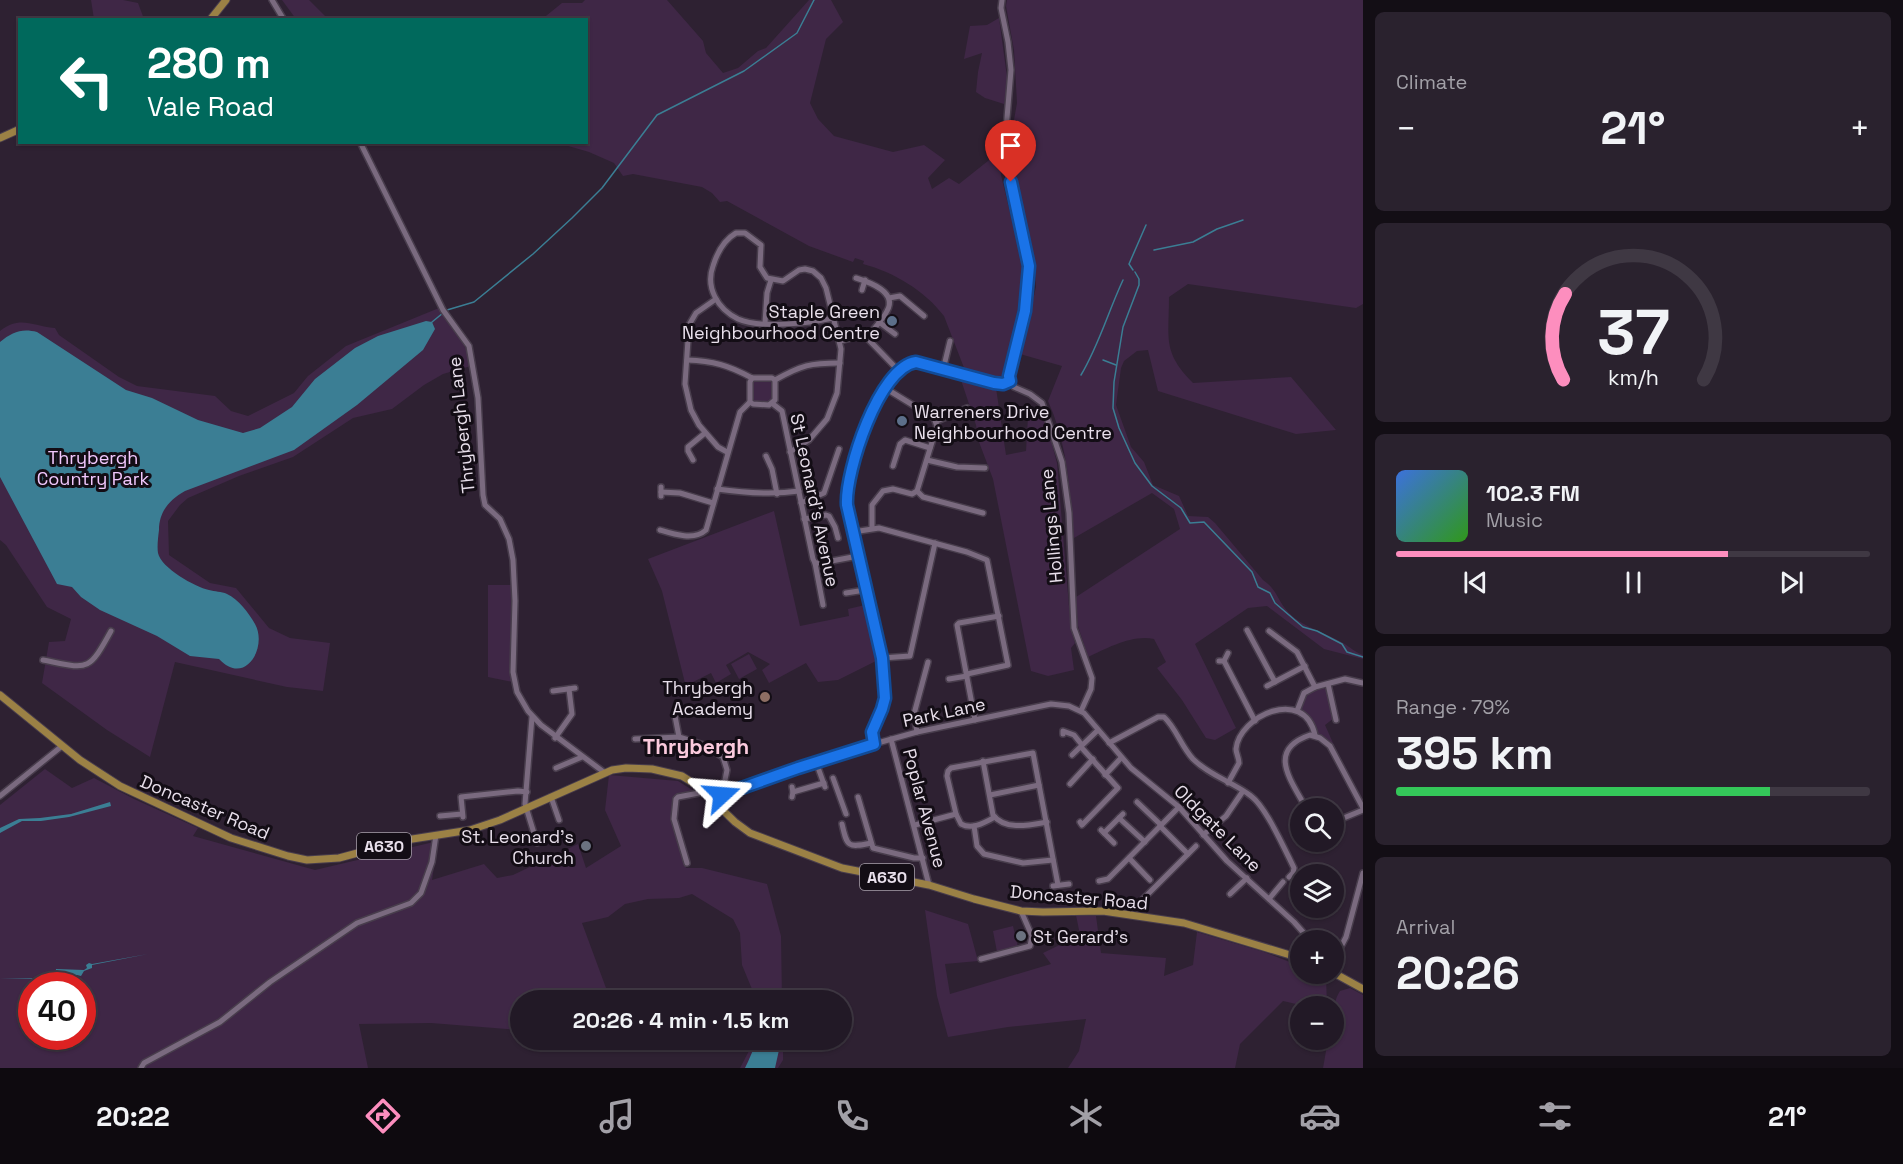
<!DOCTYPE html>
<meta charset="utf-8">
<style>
body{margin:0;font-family:"Space Grotesk",sans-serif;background:#2a222e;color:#f1f3f6;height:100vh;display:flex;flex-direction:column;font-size:22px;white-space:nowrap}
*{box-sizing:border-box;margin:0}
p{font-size:20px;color:#a2a0a7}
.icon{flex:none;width:33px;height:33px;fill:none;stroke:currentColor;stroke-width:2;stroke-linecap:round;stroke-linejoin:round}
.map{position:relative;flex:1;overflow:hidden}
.side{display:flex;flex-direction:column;gap:12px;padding:12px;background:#130e15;width:540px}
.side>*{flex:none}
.top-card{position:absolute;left:18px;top:18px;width:570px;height:126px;border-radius:0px;box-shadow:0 2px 4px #0004,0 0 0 2px #3f3843;background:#00695c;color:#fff;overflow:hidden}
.tools{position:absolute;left:1290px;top:798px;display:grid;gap:12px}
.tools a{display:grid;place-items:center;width:54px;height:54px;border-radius:50%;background:#221926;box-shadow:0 2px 4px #0004,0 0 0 2px #3f3843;font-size:30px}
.speed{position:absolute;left:18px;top:972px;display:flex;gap:12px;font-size:30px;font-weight:700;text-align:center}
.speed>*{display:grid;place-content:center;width:78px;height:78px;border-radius:50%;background:#221926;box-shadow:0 2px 4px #0004,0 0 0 2px #3f3843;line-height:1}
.speed .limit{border:9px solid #d22;background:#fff;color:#111}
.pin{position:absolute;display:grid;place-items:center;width:51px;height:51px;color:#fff;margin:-62px -26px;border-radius:50% 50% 50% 0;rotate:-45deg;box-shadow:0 0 6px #0007}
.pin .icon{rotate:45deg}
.me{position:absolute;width:66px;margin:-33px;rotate:71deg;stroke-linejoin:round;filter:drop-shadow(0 0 4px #0008)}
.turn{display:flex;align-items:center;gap:21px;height:126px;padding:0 30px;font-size:27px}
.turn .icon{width:78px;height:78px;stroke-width:2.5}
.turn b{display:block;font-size:42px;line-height:51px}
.big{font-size:45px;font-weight:700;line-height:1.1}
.side .tile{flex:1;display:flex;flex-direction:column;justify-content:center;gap:9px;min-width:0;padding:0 21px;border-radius:9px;background:#2a222e}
.side .dial{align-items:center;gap:0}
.dial svg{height:156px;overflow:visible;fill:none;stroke:#3f3843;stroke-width:7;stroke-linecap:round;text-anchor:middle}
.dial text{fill:#f1f3f6;stroke:none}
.song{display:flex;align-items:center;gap:18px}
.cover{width:72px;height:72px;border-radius:9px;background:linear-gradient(135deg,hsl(220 70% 55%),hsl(110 70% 35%))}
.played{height:6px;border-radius:3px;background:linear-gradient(90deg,#fd8ebe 70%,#3f3843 70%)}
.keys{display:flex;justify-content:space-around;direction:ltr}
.heat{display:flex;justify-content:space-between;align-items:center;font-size:33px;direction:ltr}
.charge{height:9px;border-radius:4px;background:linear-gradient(90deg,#34c759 79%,#3f3843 0)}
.trip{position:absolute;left:510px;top:990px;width:342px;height:60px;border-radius:30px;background:#221926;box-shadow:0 2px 4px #0004,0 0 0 2px #3f3843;font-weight:700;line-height:60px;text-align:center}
.tab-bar{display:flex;height:96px;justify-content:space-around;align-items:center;background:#0e0a0f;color:#a2a0a7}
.tab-bar .icon{width:42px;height:42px}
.tab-bar .selected{color:#fd8ebe}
.tab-bar b{font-size:27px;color:#f1f3f6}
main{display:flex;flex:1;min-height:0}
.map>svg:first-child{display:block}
.green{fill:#3f2746;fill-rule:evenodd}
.water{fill:#3b7e94}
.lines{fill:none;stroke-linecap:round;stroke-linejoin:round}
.stream{stroke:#3b7e94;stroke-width:1.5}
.minor-casing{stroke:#483d4c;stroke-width:8}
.major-casing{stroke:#483d4c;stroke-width:9}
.minor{stroke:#7a6a7f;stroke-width:5}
.major{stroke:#9b8145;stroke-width:7}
.route-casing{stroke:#114b97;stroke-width:15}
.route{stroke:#1a73e8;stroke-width:10}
.service-dot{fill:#5c6f8a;stroke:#130d15;stroke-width:2}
.education-dot{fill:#8d6e63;stroke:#130d15;stroke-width:2}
.worship-dot{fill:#6b7280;stroke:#130d15;stroke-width:2}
.labels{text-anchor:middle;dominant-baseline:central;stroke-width:6;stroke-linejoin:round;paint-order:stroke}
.shield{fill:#130d15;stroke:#a8a0ab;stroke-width:1.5}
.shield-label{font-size:16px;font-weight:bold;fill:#e8dfeb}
.poi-label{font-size:18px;fill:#e8dfeb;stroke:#130d15;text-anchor:end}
.street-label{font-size:18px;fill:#e8dfeb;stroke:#130d15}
.park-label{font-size:18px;fill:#f2c8fe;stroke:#130d15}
.quarter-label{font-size:21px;font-weight:bold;fill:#fbcadd;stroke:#130d15}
</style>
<main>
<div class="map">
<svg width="1363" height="1068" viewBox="0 0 1363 1068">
<rect width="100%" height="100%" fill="#2e2132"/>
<g class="green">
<polygon points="91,0 123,0 138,3 144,19 94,19"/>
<polygon points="282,0 309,0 328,19 296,19"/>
<path d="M 585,0 L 667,0 L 703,41 L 706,53 L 723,73 L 738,68 L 758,51 L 766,48 L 809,0 L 831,0 L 843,22 L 826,39 L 810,103 L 818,119 L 834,136 L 893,152 L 924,145 L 945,160 L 928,178 L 932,189 L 949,178 L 959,184 L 998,153 L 1001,175 L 1022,262 L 1022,291 L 1021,309 L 1012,352 L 1005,374 L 997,381 L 966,373 L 944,316 C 925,291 894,272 863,264 L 864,261 L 855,258 L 853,262 L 809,246 L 727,201 L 720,202 L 712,193 L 702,187 L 633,174 L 623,176 L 614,163 L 589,152 L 558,143 L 586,142 L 586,20 L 541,20 L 562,3 L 582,3 Z"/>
<path d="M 1007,0 L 1363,0 L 1363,304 L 1356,308 L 1188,284 L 1169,297 C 1169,338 1162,352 1193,383 L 1291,377 L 1336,430 L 1296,434 L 1158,391 L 1148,350 L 1137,351 L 1124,361 L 1121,368 L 1116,405 L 1131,447 L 1144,462 L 1153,485 L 1179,496 L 1188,516 L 1208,517 L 1215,523 L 1263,580 C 1277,589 1278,602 1289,613 C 1304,628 1325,632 1343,643 C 1350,647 1355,652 1363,655 L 1363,659 L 1324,649 L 1267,606 L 1248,608 L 1195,644 L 1236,728 L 1215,740 L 1206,738 L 1182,700 L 1157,668 L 1166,662 L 1154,639 C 1133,634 1107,648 1088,657 L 1078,626 L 1076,597 L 1180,529 L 1174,509 L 1152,493 L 1074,538 C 1070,492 1068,445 1048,401 L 1062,366 L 1020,354 L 1036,287 L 1034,263 L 1010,165 L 1009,148 L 1017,103 L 1014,50 L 1006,6 Z"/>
<polygon points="999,18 1008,84 1004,104 985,98 976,92 978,72 982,53 964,59 970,26 987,25"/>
<path d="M 439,308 C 453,327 467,343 471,366 L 443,374 L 424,385 L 392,409 L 353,418 L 293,457 L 239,476 L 188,498 L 180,505 L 168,521 L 169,555 L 210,583 L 236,588 L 269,628 L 290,638 L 330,643 L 323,691 L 287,687 L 175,662 L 150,757 L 107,730 L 42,683 L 49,642 L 65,641 L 71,619 L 47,607 L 6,545 L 0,540 L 0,331 C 20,315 32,326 55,328 L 59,335 L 119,377 L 137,386 L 215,396 L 231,411 L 248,416 L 294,393 L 308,376 L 346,346 Z"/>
<polygon points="960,377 996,388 1006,455 1026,451 1028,417 1044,414 1057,463 1071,630 1075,643 1071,648 1074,670 1048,676 1031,671 993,479 979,442 976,425"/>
<polygon points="754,380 773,382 773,400 767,403 753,402 752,400"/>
<polygon points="774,511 800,626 849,616 848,609 865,605 878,660 838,680 818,682 806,663 769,683 762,670 770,664 748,652 726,665 731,674 716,683 711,673 691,683 685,683 662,591 648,559"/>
<polygon points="488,585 512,585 513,682 488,677"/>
<polygon points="749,654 757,669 739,679 731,664"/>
<path d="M 1323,687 L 1327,691 L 1334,718 L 1325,725 L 1345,770 L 1329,741 L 1316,732 L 1311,719 L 1300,707 C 1304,694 1310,690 1323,687 Z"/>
<path d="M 45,769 L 72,788 L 94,778 L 134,799 L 198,828 L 193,836 L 315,870 L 438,841 L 432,880 L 484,864 L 497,878 L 513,875 L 578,844 L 586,868 L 621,846 L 605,810 L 609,775 L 678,781 L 694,791 L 675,796 L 671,815 L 686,868 L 702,868 L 767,884 L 781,936 L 782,1000 L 755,1000 L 754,994 L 742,965 L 740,933 L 733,919 L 692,894 L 679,898 L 648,899 L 625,904 L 608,917 L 582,923 L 606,988 L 606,1000 L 520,1000 L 520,1030 L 431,1023 L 359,1024 L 368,1068 L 0,1068 L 0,805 ZM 32,986 L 82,986 L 82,1036 L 32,1036 Z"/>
<polygon points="925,910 968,924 978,961 945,964 950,994 1051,964 1043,953 1080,935 1076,915 1096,916 1101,953 1166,958 1164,976 1193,965 1197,932 1264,952 1300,966 1300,974 1320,974 1326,976 1327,1006 1305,1006 1283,1001 1240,1044 1235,1068 1068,1068 1079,1051 1086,1019 1008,1027 948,1037 937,996"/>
<polygon points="1013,926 1018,947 997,952 993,931"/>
<path d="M 1350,988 L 1363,995 L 1363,1068 L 1323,1068 L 1328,1040 L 1334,1040 C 1334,1024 1331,1004 1340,991 Z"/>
<polygon points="753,1040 783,1040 783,1060 778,1068 740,1068 750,1049"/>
</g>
<g class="water">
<path d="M 426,321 L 432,322 L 435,329 L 423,350 L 357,405 L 294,450 L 185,491 C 169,500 159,512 159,530 C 158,538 157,547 158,553 C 161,568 195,587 209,590 C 215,592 221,591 227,594 C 238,599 249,613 255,624 C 268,647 245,687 219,659 L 190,656 L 157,636 L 100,610 L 81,597 L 72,587 L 57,584 L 0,477 L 0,342 C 12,332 22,328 37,332 L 126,390 L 152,398 L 198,420 L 243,433 L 260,428 L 292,407 L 315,379 L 355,348 L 378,336 Z"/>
<polygon points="110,802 111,806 69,817 41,821 22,821 0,833 0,828 19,819 40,818 71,814"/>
<path d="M 148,954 L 97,964 L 92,965 L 92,968 L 84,971 L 81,976 L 77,975 C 72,980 60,981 55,977 L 49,979 L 0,978 L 48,978 L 55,976 L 56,969 L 84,970 L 87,968 L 86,965 L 89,963 L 92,964 Z"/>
<path d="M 775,1040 L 779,1050 L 775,1068 L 745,1068 C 756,1048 749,1045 775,1040 Z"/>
</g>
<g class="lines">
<g class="stream">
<polyline points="1154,250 1193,242 1217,229 1243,220"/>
<polyline points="1133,270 1129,264 1146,225"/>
<polyline points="1135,272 1139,279 1139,285 1123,327 1114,382 1113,408 1119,428 1135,463 1152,486 1181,508 1190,523 1204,522 1252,572 1258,587 1270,593 1275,603 1303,627 1317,631 1342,644 1347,652 1363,657"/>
<polyline points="447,310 474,302 533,254 572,218 602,188 657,115 744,71 797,33 814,0"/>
<polyline points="432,322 443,313"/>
<polyline points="1103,360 1116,365"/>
<path d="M 1081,375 C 1099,345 1108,312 1123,280"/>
</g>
<g class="minor-casing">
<g id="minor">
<polyline points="272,0 284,20"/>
<polyline points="1002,0 1001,8 1008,42 1011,70 1004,154 1029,266 1025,311 1009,376 1014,387 1030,394 1042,403 1062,462 1069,513 1074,628 1092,678 1091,689 1081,711"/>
<polyline points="360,142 443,310 469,346 478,398 483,495 485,505 500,519 509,539 513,560 515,601 513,672 517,692 528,711 541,725 605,773"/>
<path d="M 856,278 C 869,282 898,292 887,311 C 882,321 873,329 867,338"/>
<polyline points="862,290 865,280"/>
<polyline points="889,298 900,296 924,316"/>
<polyline points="716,299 696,313 689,325 685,384 691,410 699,425 718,447 727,452"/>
<polyline points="879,322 895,334"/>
<polyline points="765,323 767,293 771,280"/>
<polyline points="840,341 859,336 867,338 898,370"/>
<path d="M 687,360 C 713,361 728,365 752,378"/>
<polyline points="943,370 950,341"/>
<path d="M 752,378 L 750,382 L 750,402 L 753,404 L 769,405 L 775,400 L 775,380 C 802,365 810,363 840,363"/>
<polyline points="752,378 772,378 775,380"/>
<polyline points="773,404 782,411 813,559 815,563 823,605"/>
<polyline points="937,421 967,408"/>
<path d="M 790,452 L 809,440 L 827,419 L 837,393 L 841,349 L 826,288 L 821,278 L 813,271 L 805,269 L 799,270 L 783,281 L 767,278 L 760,267 L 761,245 L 745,233 L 736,233 C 724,240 717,253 713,266 C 709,277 710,287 715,297 C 720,307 728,314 738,319 C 760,329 810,323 833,318"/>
<polyline points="766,456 772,469 777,494"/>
<polyline points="693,460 688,451 688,447 705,433"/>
<polyline points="927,460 957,467 985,468"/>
<polyline points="893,466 900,444 905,440 930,448"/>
<polyline points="661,487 661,496"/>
<path d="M 717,489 C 745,493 771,495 799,491"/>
<polyline points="917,491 923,497 983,513"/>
<polyline points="661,492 680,493 713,503"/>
<polyline points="801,503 824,493 839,449"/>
<polyline points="804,519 826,515 829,516 835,527 838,538"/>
<polyline points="872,528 872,505 883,491 893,489 912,494 917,491 937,426 934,418 885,388"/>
<path d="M 660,530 C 673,534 694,541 706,530 L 740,412 L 750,402"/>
<polyline points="853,532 879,528 967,552 987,560 1008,665 967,674"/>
<polyline points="815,563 821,563 858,556"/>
<polyline points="846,593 865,590"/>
<polyline points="1247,630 1275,682"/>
<polyline points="1269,631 1297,652 1315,687"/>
<polyline points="882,658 910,656 935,543"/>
<path d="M 43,660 C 88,669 88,673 111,631"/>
<polyline points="1219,661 1224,661 1228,653"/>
<polyline points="1224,661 1255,721"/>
<polyline points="949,679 967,676"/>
<polyline points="1328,684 1336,720"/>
<polyline points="1267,686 1305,666"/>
<polyline points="553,691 575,688"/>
<polyline points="1297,711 1304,693 1315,687 1345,679 1363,683"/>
<polyline points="675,716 679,737 704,745 723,757 727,770 722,795"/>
<polyline points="532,717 525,804 537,843"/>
<polyline points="975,720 957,625 959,623 999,616"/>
<polyline points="917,732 914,714 928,662"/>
<polyline points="1063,734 1063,731 1074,735 1082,745"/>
<polyline points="555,738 572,714 569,689"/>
<polyline points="635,739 679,737"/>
<polyline points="891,739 929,885"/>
<path d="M 1109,743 L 1158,717 L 1164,717 C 1176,728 1181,746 1193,759 C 1210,776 1233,782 1251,796 C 1266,807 1285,850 1294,868 L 1293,873 L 1289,877"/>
<path d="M 874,744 C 869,724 886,711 885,687 C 881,622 851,561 847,497 C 850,464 879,368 916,362 L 994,383 L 1003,384 L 1010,381"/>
<polyline points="1072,755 1098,730"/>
<path d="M 983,761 L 993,815 C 1005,831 1030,825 1047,822"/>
<polyline points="816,762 825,787"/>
<polyline points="556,768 582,757"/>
<polyline points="1105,775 1121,758"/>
<polyline points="833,778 846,814"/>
<path d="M 1228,783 L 1239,763 C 1239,758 1236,753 1236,749 C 1239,716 1304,686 1315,735"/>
<polyline points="1070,784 1093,759"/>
<polyline points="792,787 793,792 792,797"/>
<polyline points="793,792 824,783"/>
<polyline points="990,795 1039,785"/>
<polyline points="0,796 62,746"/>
<polyline points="551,797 559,820"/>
<polyline points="858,797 873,848 914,858 923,858"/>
<polyline points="714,799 798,768 874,744 917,732 1051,704 1069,706 1084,713 1131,768 1179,807 1227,861 1294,922 1310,940"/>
<polyline points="1137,802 1161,825"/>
<path d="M 1306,808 C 1291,780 1266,750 1310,735 L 1320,738 L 1330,746 L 1363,808"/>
<polyline points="440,816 462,814"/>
<polyline points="463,817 461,797 518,791 527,792"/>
<path d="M 995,817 C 984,823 972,830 961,824 L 956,814 L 947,776 L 948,771 L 951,768 L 1033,753 L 1058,885"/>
<polyline points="1119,818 1145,842"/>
<polyline points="1080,822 1082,825 1118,788 1081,747"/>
<polyline points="1334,822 1363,810"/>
<path d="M 842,824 C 847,847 848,848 871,843"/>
<polyline points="915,825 956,814"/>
<polyline points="974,826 977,846 984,854 1023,863 1053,860"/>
<polyline points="1160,826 1188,854"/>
<polyline points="1101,830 1114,843"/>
<polyline points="1104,833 1123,814"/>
<polyline points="1203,835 1226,816 1243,791"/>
<polyline points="1327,842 1328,845"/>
<polyline points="1129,858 1150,880"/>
<polyline points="687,863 674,819 676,799 678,797 699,793"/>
<polyline points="1099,881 1108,879 1179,807"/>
<polyline points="1053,886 1069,884"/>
<polyline points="1230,894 1247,878"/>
<polyline points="1143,899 1196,846"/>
<polyline points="1269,899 1283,882"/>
<polyline points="981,959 1030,946 1032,936 1021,911"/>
<polyline points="1334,960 1346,937 1363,873"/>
<polyline points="141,1068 144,1063 220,1022 270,982 357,923 411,903 421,893 432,862 436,835"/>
</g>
</g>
<g class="major-casing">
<g id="major">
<polyline points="210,20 226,0"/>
<polyline points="0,138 20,129"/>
<polyline points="0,695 80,760 120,786 231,838 288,856 307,860 339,858 406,840 470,830 500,820 612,770 626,768 652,769 682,776 698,786 735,822 750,833 842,868 929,885 974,899 1021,911 1043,912 1103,911 1184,923 1300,958"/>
<polyline points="1334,973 1363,989"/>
</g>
</g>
<use href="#minor" class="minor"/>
<use href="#major" class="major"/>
</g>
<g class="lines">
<g class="route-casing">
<path id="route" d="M 722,795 L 798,768 L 874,744 L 872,732 L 882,709 L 885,698 L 882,658 L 847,505 C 845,472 879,367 916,362 L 994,383 L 1003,384 L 1010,381 L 1009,376 L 1025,311 L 1029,266 L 1011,182"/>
</g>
<use href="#route" class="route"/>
</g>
<g class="service-dot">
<circle cx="892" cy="321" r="6"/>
<circle cx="902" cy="421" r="6"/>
</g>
<circle class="education-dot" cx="765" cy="697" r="6"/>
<g class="worship-dot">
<circle cx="586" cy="846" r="6"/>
<circle cx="1021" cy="936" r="6"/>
</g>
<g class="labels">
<g class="shield">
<rect x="357" y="833" width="54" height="26" rx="4.5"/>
<rect x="860" y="864" width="54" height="26" rx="4.5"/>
</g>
<g class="shield-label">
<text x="384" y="846">A630</text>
<text x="887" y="877">A630</text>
</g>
<g class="poi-label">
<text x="880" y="311">Staple Green<tspan x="880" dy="21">Neighbourhood Centre</tspan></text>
<text x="914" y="411" text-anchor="start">Warreners Drive<tspan x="914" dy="21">Neighbourhood Centre</tspan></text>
<text x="753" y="687">Thrybergh<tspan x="753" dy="21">Academy</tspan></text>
<text x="574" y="836">St. Leonard's<tspan x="574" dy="21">Church</tspan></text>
<text x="1033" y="936" text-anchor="start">St Gerard's</text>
</g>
<g class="street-label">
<text transform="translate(461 425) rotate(-96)">Thrybergh Lane</text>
<text transform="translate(815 500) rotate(78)">St Leonard's Avenue</text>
<text transform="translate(1051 526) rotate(-95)">Hollings Lane</text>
<text transform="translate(944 712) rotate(-12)">Park Lane</text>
<text transform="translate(205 807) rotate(23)">Doncaster Road</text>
<text transform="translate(925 808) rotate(75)">Poplar Avenue</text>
<text transform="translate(1218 828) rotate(45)">Oldgate Lane</text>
<text transform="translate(1079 897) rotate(5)">Doncaster Road</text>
</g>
<g class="park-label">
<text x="93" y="457">Thrybergh<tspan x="93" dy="21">Country Park</tspan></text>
</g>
<g class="quarter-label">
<text x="696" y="746">Thrybergh</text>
</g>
</g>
</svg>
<div class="tools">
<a><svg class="icon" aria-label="search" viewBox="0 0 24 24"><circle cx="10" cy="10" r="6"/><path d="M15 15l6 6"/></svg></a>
<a><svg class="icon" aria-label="layers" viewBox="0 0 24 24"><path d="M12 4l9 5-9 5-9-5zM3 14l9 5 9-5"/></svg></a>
<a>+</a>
<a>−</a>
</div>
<div class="speed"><div class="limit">40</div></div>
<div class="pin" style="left:1011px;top:182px;background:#d93025"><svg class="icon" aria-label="arrive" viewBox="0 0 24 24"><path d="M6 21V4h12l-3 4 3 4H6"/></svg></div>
<svg class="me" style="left:722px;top:795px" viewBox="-20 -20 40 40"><path d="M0-17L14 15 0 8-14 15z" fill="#1a73e8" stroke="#fff" stroke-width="4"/></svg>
<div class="trip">20:26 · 4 min · 1.5 km</div>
<div class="top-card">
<div class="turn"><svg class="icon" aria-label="left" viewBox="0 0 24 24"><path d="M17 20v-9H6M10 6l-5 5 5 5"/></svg><div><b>280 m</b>Vale Road</div></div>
</div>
</div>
<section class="side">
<div class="tile"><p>Climate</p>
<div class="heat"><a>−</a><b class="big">21°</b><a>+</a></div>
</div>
<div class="tile dial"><svg viewBox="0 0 100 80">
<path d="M14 69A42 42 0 1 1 86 69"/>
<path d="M14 69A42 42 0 0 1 15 25" stroke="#fd8ebe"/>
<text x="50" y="56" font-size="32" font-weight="700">37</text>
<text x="50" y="72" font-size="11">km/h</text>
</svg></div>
<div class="tile">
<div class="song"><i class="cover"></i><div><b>102.3 FM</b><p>Music</p></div></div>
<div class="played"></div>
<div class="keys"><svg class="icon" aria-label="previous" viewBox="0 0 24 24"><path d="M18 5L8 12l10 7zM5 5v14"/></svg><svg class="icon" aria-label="pause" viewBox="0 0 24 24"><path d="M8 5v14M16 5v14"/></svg><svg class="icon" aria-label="next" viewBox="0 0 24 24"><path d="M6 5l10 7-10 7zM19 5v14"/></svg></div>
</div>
<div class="tile"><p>Range · 79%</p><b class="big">395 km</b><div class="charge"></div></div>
<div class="tile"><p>Arrival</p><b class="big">20:26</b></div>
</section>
</main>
<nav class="tab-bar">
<b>20:22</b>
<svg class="icon selected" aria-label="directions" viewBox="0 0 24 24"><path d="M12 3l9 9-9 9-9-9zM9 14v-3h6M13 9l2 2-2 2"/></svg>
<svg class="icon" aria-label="music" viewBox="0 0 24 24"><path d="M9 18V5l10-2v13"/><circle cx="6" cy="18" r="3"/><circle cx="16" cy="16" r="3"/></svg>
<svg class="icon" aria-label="phone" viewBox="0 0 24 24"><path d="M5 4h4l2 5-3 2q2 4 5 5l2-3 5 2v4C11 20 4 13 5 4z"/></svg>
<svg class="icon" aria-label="climate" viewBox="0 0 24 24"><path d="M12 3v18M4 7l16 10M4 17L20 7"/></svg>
<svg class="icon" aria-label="car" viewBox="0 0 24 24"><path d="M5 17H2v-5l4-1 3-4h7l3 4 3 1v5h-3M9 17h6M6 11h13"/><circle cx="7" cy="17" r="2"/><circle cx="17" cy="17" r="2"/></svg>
<svg class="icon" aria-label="filters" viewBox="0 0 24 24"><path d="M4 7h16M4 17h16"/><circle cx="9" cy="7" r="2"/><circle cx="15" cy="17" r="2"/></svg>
<b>21°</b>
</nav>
